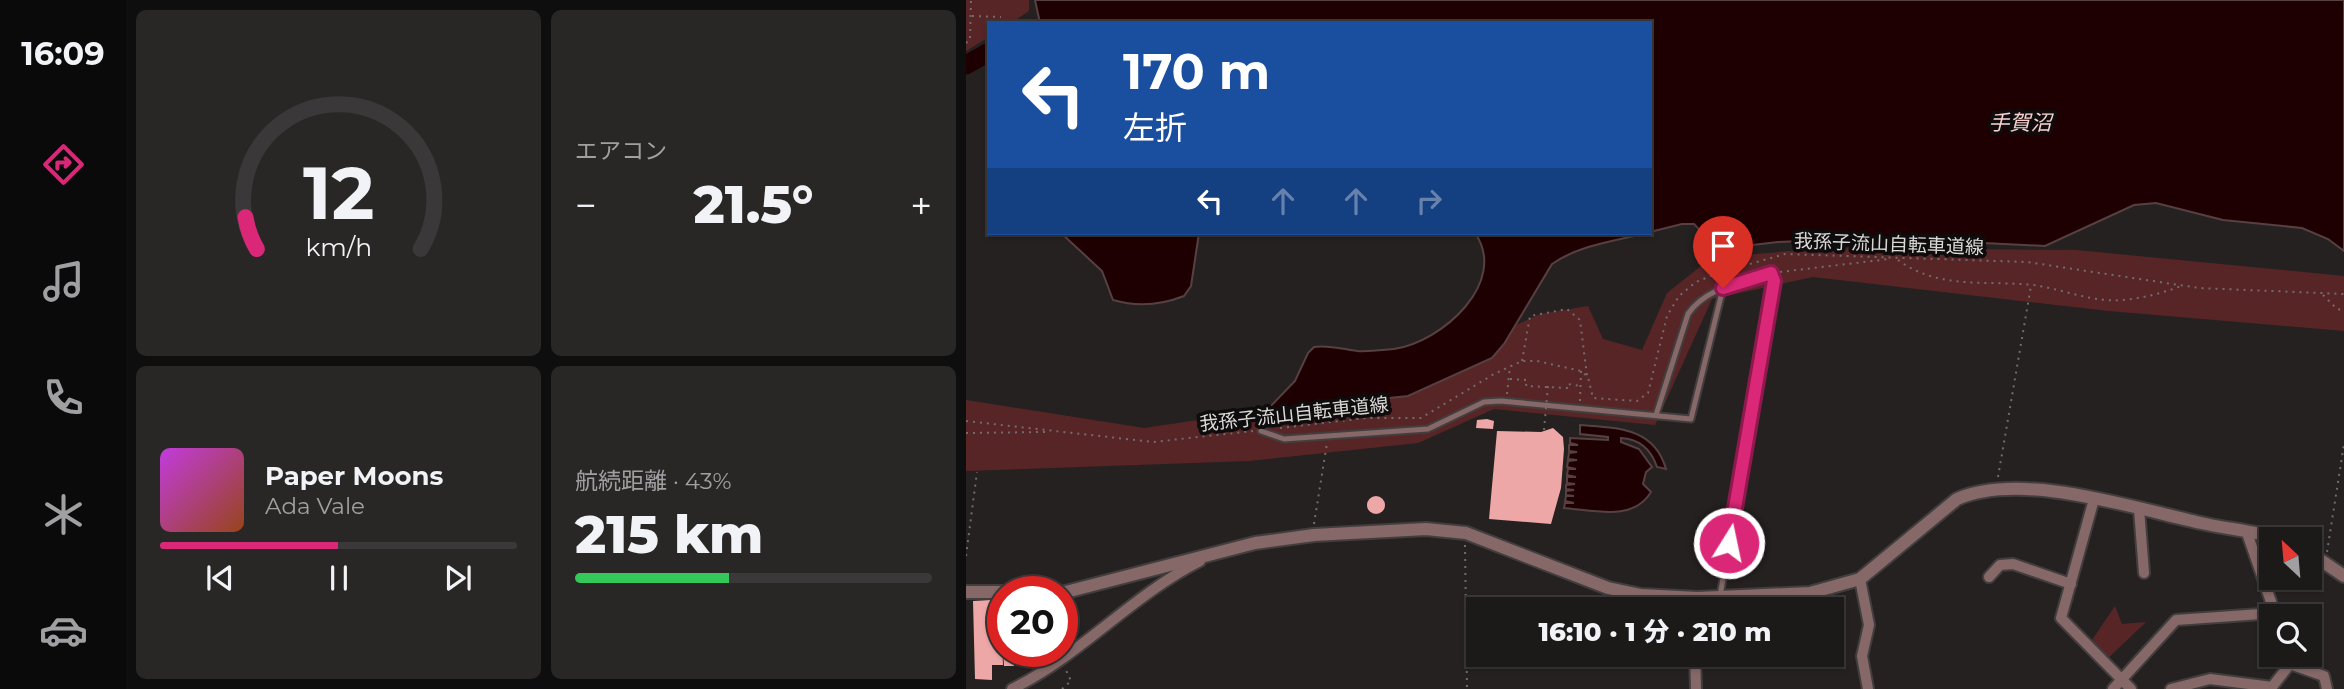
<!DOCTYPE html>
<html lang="ja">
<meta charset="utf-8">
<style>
body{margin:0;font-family:Montserrat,"Noto Sans JP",sans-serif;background:#292626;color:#f1f3f6;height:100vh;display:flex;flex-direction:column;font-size:26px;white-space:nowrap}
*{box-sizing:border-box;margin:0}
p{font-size:23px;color:#a0a0a2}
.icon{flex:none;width:38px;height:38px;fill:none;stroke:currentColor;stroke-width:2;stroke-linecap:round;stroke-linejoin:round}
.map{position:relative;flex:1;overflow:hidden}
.drawer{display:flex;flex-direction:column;gap:10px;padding:10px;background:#0f0e0e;width:840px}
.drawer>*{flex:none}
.banner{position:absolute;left:21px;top:21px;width:665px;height:214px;border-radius:0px;box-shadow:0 2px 5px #0004,0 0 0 2px #3a3838;background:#1a4fa0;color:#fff;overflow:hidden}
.needle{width:46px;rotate:334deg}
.fabs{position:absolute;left:1293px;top:527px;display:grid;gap:14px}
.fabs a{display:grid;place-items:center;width:63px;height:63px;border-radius:0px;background:#1c1919;box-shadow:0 2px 5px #0004,0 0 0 2px #3a3838;font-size:35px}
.speed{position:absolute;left:21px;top:576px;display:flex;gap:14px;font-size:35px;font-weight:700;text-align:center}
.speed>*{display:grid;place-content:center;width:91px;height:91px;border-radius:50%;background:#1c1919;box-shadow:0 2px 5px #0004,0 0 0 2px #3a3838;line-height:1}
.speed .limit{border:10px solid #d22;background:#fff;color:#111}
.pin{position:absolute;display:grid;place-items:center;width:60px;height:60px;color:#fff;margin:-72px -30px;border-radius:50% 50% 50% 0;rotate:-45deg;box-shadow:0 0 7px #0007}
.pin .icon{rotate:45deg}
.me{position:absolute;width:77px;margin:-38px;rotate:10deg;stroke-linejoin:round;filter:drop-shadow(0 0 5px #0008)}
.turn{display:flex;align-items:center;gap:24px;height:147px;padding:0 21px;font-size:32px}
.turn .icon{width:91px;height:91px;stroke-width:2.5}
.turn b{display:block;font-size:49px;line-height:60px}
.lanes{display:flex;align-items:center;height:66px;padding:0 21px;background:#0003;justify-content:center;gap:35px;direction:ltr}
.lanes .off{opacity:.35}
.big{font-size:52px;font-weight:800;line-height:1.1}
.drawer .widget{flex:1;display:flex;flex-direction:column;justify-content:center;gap:10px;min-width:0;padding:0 24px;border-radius:10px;background:#292626}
.drawer .dial{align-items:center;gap:0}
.dial svg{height:182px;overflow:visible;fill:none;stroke:#3a3838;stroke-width:7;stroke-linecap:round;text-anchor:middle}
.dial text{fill:#f1f3f6;stroke:none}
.song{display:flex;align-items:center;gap:21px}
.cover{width:84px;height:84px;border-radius:10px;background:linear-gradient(135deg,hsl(290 70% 55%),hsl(20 70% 35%))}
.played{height:7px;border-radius:4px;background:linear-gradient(90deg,#db2777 50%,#3a3838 50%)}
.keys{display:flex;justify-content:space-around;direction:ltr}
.heat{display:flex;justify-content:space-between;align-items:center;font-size:38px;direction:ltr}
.charge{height:10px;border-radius:5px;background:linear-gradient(90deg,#34c759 43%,#3a3838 0)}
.drawer .tiles{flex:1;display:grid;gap:10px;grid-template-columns:repeat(2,1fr)}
.trip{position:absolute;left:500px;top:597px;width:378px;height:70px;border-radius:0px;background:#1c1919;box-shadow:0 2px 5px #0004,0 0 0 2px #3a3838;font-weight:800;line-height:70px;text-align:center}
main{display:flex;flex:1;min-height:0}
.menu{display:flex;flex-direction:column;width:126px;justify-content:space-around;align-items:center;background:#0b0a0a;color:#a0a0a2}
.menu .icon{width:49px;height:49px}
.menu .selected{color:#db2777}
.menu b{font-size:32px;color:#f1f3f6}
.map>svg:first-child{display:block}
.green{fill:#582527}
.water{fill:#1f0002;stroke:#574042;stroke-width:2}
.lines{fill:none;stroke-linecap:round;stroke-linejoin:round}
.river{stroke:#1f0002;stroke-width:19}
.building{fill:#eda7a6}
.service-casing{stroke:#433e3e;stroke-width:9}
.minor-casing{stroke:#433e3e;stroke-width:14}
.tertiary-casing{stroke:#433e3e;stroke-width:16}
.path{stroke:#726d6d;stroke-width:2;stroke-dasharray:2 5;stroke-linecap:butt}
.service{stroke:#856867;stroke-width:5}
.minor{stroke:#856867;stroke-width:10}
.tertiary{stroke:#856867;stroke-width:12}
.path-bridge{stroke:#726d6d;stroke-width:2;stroke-dasharray:2 5;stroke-linecap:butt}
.route-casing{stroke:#8e194d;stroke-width:18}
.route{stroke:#db2777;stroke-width:12}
.labels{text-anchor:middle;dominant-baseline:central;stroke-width:7;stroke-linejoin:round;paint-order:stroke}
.street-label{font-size:19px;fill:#dad7d7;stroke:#0e0c0c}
.water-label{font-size:21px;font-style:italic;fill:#f8d0cf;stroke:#0e0c0c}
</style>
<main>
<nav class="menu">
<b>16:09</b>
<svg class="icon selected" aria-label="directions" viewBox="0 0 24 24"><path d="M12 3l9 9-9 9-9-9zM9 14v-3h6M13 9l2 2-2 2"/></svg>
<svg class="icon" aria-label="music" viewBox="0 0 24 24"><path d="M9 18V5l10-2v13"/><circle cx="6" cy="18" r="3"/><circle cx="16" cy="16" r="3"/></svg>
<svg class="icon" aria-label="phone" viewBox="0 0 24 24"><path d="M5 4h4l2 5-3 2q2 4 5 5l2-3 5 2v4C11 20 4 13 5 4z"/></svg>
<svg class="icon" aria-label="climate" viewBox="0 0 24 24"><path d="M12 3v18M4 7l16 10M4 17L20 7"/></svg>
<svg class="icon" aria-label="car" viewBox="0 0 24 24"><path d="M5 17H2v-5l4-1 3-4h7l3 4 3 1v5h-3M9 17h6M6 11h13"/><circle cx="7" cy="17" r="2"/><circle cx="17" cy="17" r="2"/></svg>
</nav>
<section class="drawer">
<div class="tiles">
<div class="widget dial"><svg viewBox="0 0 100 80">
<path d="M14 69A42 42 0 1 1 86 69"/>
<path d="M14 69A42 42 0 0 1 9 55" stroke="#db2777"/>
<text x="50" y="56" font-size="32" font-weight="700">12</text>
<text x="50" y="72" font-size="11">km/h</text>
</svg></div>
<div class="widget"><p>エアコン</p>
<div class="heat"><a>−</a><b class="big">21.5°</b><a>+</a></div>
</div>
<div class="widget">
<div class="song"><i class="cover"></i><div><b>Paper Moons</b><p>Ada Vale</p></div></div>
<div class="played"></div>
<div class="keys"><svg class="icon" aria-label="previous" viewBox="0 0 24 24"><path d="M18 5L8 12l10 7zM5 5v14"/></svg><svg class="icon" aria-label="pause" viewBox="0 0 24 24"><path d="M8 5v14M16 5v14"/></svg><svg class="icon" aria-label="next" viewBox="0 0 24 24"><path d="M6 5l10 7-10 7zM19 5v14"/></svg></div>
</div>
<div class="widget"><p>航続距離 · 43%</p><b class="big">215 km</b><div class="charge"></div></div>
</div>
</section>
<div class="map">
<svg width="1378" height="689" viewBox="0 0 1378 689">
<rect width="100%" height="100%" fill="#262121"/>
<g class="green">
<polygon points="0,0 63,0 63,11 45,23 23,23 23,37 0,51"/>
<polygon points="858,248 1110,250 1378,276 1378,331 1143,311 847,277 746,299 689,425 528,409 452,443 283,461 0,471 0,400 178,428 401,395 574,314 622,306 637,339 676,350 701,293 745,258"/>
<polygon points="1149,606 1156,624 1180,622 1138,662 1122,646"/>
</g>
<g class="water">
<polygon points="69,0 1378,0 1378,251 1362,239 1336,228 1257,220 1190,203 1168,205 1079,246 916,238 812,242 752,249 728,224 716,224 684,232 684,23 74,23"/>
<path d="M 95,233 L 233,233 L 225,286 L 218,296 C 195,305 171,307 147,300 L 136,271 Z"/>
<path d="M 509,233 L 681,233 C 649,241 613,245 586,264 L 538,344 L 526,358 L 442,396 L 300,411 L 329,381 L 342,353 L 348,347 C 363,345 376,349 391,351 C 402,352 416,350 428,349 C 476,342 543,282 509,233 Z"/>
<path d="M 614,425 C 651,428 688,427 700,469 L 691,467 C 685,449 673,439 655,438 L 655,442 L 673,449 L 686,467 L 680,472 L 677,484 L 685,492 C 667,522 628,510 598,508 L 599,503 L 608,503 L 599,501 L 600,496 L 608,496 L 600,495 L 600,491 L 608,490 L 600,489 L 600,485 L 609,484 L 601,483 L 601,477 L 610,477 L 601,475 L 602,469 L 610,469 L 601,467 L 602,461 L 611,460 L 602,459 L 603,453 L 611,452 L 603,451 L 603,445 L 612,445 L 604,443 L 604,438 L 642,440 L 642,437 L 614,434 Z"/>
</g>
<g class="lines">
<polyline class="river" points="0,65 23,52"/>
</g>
<g class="building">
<polygon points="521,419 528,421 527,429 510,428 511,420"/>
<polygon points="587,428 597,437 598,449 595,488 585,524 523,519 531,431 575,432"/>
<circle cx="410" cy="505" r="9"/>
<polygon points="25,600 25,604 35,604 37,665 26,665 26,680 9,679 7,601"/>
<polygon points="37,651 48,651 48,666 38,666"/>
<rect x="50" y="651" width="9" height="14"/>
</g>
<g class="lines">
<g class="service-casing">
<g id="service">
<path d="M 690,415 L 722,314 C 740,287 776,283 805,273 L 808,281 L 754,596"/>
<polyline points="295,431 318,439 462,429 518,402 535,401 725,419 757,288"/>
</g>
</g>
<g class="minor-casing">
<g id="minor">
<polyline points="1128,499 1095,618 1165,689"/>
<polyline points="1173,509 1178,573"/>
<polyline points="1281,533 1310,616"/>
<polyline points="1023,577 1034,565 1047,564 1105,584"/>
<polyline points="894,579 903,625 896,656 902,689"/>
<polyline points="729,654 730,689"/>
<polyline points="1324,664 1358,676 1361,689"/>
<path d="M 46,689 C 115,655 165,596 234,561"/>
<polyline points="1147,689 1210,620 1309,613"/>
<polyline points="1205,689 1244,679 1306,687 1324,664 1322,654"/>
</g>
</g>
<g class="tertiary-casing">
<g id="tertiary">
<polyline points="1344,553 1378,576"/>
<polyline points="0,592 37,592"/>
<path d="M 96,593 L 289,543 L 348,535 L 460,529 L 500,533 L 642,588 L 675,595 L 731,598 L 844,593 L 894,579 L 991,499 C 1056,471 1167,508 1235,523 C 1261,529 1289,531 1314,539"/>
</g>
</g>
<g class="path">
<polyline points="6,16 35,17"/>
<polyline points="0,43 4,40 5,0"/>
<path d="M 932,260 C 973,290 1019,280 1067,285 C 1097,289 1127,303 1157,300 C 1177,298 1197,293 1215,286"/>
<polyline points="814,272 923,259"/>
<polyline points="1357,295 1371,309 1378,310"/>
<polyline points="556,361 564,316 601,309 614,320 621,376"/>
<polyline points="544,379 561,380 560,386 602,388 602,384 615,386"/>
<polyline points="541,394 544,366"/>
<polyline points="614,401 615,371"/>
<polyline points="0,421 187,442 287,431"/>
<polyline points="314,428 400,418 455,418 528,374 556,361 571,361 615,371 622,377 627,398 671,401 682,393 701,316 713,296 730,282 752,273 819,254 1061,262 1233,288 1378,294"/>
<polyline points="0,433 79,432"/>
<polyline points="1032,477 1065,286"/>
<polyline points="348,524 361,443"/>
<polyline points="499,545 501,689"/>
<polyline points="1361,552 1378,444"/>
<polyline points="0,556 11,472"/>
<polyline points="96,689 105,681 99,668"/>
</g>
<use href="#service" class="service"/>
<use href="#minor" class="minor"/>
<use href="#tertiary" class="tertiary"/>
<polyline class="path-bridge" points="578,430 582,386"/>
</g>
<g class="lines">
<g class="route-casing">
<polyline id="route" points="757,288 805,273 808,281 763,543"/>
</g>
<use href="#route" class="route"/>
</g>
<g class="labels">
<g class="street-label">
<text transform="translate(923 244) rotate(2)">我孫子流山自転車道線</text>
<text transform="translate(328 414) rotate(-6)">我孫子流山自転車道線</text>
</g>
<g class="water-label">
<text x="1054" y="122">手賀沼</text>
</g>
</g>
</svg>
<div class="fabs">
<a><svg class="needle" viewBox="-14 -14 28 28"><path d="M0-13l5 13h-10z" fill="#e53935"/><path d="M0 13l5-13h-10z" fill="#a0a0a2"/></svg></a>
<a><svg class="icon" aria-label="search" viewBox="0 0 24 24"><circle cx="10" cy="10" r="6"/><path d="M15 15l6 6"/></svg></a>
</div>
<div class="speed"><div class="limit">20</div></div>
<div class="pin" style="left:757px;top:288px;background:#d93025"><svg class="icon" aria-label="arrive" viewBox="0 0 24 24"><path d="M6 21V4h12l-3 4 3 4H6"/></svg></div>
<svg class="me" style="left:763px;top:543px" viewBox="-20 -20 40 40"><circle r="17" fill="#db2777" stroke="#fff" stroke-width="3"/><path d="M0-11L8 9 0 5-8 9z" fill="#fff"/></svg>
<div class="trip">16:10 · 1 分 · 210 m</div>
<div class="banner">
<div class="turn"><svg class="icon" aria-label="left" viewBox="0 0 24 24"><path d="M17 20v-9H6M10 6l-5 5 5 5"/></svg><div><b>170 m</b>左折</div></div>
<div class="lanes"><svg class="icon" aria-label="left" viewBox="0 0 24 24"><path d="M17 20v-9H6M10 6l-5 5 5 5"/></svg><svg class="icon off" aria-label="ahead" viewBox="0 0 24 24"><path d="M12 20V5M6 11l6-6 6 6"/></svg><svg class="icon off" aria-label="ahead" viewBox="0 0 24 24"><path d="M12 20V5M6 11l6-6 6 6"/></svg><svg class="icon off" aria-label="right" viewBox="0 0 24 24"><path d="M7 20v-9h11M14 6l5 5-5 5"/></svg></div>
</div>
</div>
</main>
